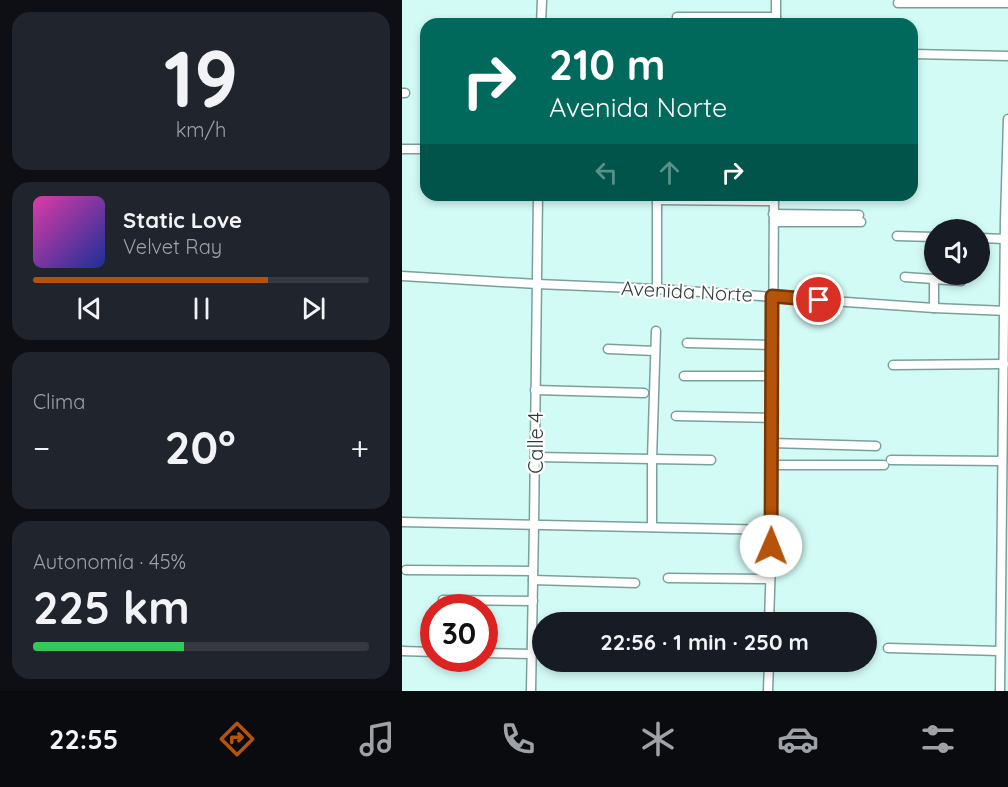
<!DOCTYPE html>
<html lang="es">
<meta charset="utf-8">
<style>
body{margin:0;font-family:Quicksand,sans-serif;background:#20242c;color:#f1f3f6;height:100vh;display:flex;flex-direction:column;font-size:22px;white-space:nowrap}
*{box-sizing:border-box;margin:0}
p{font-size:20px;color:#9ea1a6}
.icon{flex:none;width:33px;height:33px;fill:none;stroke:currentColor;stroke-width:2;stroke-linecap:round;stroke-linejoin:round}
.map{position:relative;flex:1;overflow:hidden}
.sheet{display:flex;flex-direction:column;gap:12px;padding:12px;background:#0d0f14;width:402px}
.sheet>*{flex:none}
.top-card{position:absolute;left:18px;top:18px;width:498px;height:183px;border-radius:18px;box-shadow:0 3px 9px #0003;background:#00695c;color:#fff;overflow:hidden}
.controls{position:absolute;left:522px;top:219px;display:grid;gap:12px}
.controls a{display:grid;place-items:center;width:66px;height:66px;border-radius:50%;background:#171b24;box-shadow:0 3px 9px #0003;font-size:30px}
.speed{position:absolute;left:18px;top:594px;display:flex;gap:12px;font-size:30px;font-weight:700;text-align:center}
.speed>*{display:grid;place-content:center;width:78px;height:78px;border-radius:50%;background:#171b24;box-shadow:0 3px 9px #0003;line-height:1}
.speed .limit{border:9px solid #d22;background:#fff;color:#111}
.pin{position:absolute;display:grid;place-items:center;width:51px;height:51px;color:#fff;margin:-26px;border:3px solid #fff;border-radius:50%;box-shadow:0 2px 6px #0007}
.me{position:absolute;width:66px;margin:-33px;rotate:1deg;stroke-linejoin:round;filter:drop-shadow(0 0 4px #0008)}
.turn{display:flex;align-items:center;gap:21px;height:126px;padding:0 30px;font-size:27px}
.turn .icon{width:78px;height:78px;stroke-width:2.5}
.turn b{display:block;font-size:42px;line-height:51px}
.lanes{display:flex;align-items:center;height:57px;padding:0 30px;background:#0003;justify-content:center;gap:30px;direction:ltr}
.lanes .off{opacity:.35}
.big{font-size:45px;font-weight:700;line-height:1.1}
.sheet .tile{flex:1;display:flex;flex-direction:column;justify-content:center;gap:9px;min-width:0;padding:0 21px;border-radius:18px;background:#20242c}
.sheet .dial{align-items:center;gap:0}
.dial b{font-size:78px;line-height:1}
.song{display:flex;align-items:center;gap:18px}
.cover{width:72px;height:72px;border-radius:9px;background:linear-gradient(135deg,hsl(320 70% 55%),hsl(230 70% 35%))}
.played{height:6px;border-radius:3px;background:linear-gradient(90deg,#b45309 70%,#363941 70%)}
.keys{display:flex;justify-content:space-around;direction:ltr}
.heat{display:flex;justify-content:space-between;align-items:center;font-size:33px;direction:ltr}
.charge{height:9px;border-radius:4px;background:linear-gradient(90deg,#34c759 45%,#363941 0)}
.trip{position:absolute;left:130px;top:612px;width:345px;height:60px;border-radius:30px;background:#171b24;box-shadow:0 3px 9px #0003;font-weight:700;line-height:60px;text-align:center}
.tabs{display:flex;height:96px;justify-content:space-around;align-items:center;background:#090b0e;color:#9ea1a6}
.tabs .icon{width:42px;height:42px}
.tabs .active{color:#b45309}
.tabs b{font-size:27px;color:#f1f3f6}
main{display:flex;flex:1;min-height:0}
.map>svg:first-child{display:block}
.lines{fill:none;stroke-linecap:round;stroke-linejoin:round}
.minor-casing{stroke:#7ba09c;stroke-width:11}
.minor{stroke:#fff;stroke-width:8}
.route-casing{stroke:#753606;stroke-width:15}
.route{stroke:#b45309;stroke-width:10}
.labels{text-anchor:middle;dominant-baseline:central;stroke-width:4.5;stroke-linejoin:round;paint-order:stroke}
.street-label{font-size:20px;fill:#2e3d3c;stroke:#fefefe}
</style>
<main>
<section class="sheet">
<div class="tile dial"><b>19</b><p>km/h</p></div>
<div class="tile">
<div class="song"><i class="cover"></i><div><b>Static Love</b><p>Velvet Ray</p></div></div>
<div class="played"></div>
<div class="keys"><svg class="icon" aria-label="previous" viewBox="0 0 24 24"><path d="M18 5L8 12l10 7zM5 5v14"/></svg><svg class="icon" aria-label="pause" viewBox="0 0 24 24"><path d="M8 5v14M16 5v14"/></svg><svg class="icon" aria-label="next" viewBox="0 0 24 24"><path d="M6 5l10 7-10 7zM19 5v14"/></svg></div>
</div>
<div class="tile"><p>Clima</p>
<div class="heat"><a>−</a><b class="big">20°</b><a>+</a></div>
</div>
<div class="tile"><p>Autonomía · 45%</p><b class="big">225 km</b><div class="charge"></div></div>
</section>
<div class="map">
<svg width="606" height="691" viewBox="0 0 606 691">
<rect width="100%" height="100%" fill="#d3fbf6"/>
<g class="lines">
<g class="minor-casing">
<g id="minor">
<polyline points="496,3 606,3"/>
<polyline points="275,17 374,17"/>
<polyline points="139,24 140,0"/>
<polyline points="374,24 374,0"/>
<polyline points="510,54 606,56"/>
<polyline points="0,93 3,93"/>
<polyline points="0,149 24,149"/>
<polyline points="255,200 372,201"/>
<polyline points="371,214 457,215"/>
<polyline points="372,222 459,222"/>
<polyline points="495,236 532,237"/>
<polyline points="578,238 603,239"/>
<polyline points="0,276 135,284 255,289 532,308 606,311"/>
<polyline points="503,277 559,281"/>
<polyline points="532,279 532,308"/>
<polyline points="255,289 255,195"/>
<polyline points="285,343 371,345"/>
<polyline points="206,349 253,351"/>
<polyline points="491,365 602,364"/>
<polyline points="282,376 370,376"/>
<polyline points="133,390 242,393"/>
<polyline points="274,416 370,418"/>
<polyline points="370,443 474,446"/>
<polyline points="133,457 309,460"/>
<polyline points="489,460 600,461"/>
<polyline points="370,465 482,465"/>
<polyline points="0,522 370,530"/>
<polyline points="250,527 250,459 254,331"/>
<polyline points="4,570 131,571"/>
<polyline points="266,578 368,579"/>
<polyline points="131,580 233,583"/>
<polyline points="41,600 131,601"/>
<polyline points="367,622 370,530 372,195"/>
<polyline points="486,648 598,651"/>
<polyline points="0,651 32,652"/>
<polyline points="82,653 129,654"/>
<polyline points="129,691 132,525 136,195"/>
<polyline points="366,691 367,662"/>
<polyline points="598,691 603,220 606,119"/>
</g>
</g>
<use href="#minor" class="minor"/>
</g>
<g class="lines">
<g class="route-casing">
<polyline id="route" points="369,546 370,296 417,300"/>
</g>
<use href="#route" class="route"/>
</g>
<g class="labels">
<g class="street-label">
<text transform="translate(285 291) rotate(3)">Avenida Norte</text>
<text transform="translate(133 443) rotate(-90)">Calle 4</text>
</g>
</g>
</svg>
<div class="controls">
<a><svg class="icon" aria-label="sound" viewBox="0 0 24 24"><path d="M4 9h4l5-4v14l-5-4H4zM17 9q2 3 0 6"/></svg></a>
</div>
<div class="speed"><div class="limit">30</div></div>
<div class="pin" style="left:417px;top:300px;background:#d93025"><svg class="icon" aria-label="arrive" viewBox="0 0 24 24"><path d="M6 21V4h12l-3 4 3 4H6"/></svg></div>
<svg class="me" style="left:369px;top:546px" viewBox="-20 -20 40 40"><circle r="19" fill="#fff"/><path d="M0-13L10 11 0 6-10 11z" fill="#b45309"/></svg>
<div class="trip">22:56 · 1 min · 250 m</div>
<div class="top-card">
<div class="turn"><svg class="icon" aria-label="right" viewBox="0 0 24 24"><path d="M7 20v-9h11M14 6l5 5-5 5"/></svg><div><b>210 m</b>Avenida Norte</div></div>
<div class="lanes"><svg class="icon off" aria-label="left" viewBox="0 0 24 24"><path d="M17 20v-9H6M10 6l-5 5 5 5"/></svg><svg class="icon off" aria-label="ahead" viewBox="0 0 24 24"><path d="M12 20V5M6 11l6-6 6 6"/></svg><svg class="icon" aria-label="right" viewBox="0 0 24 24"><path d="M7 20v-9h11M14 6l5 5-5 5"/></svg></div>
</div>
</div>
</main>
<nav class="tabs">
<b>22:55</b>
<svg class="icon active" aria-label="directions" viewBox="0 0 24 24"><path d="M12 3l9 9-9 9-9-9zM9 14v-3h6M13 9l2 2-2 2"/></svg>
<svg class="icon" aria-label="music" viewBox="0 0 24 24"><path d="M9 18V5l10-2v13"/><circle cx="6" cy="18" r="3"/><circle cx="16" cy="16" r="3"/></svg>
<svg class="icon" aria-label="phone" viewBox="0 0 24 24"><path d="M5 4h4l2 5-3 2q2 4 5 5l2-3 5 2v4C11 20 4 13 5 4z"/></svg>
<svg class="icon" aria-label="climate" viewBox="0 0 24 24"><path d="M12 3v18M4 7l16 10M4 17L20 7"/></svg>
<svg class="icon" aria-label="car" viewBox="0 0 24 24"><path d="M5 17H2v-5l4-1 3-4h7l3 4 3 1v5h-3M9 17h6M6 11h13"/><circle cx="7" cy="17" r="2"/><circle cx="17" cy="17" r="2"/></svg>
<svg class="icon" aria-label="filters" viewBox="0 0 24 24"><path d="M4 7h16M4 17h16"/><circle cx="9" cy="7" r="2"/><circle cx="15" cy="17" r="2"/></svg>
</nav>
